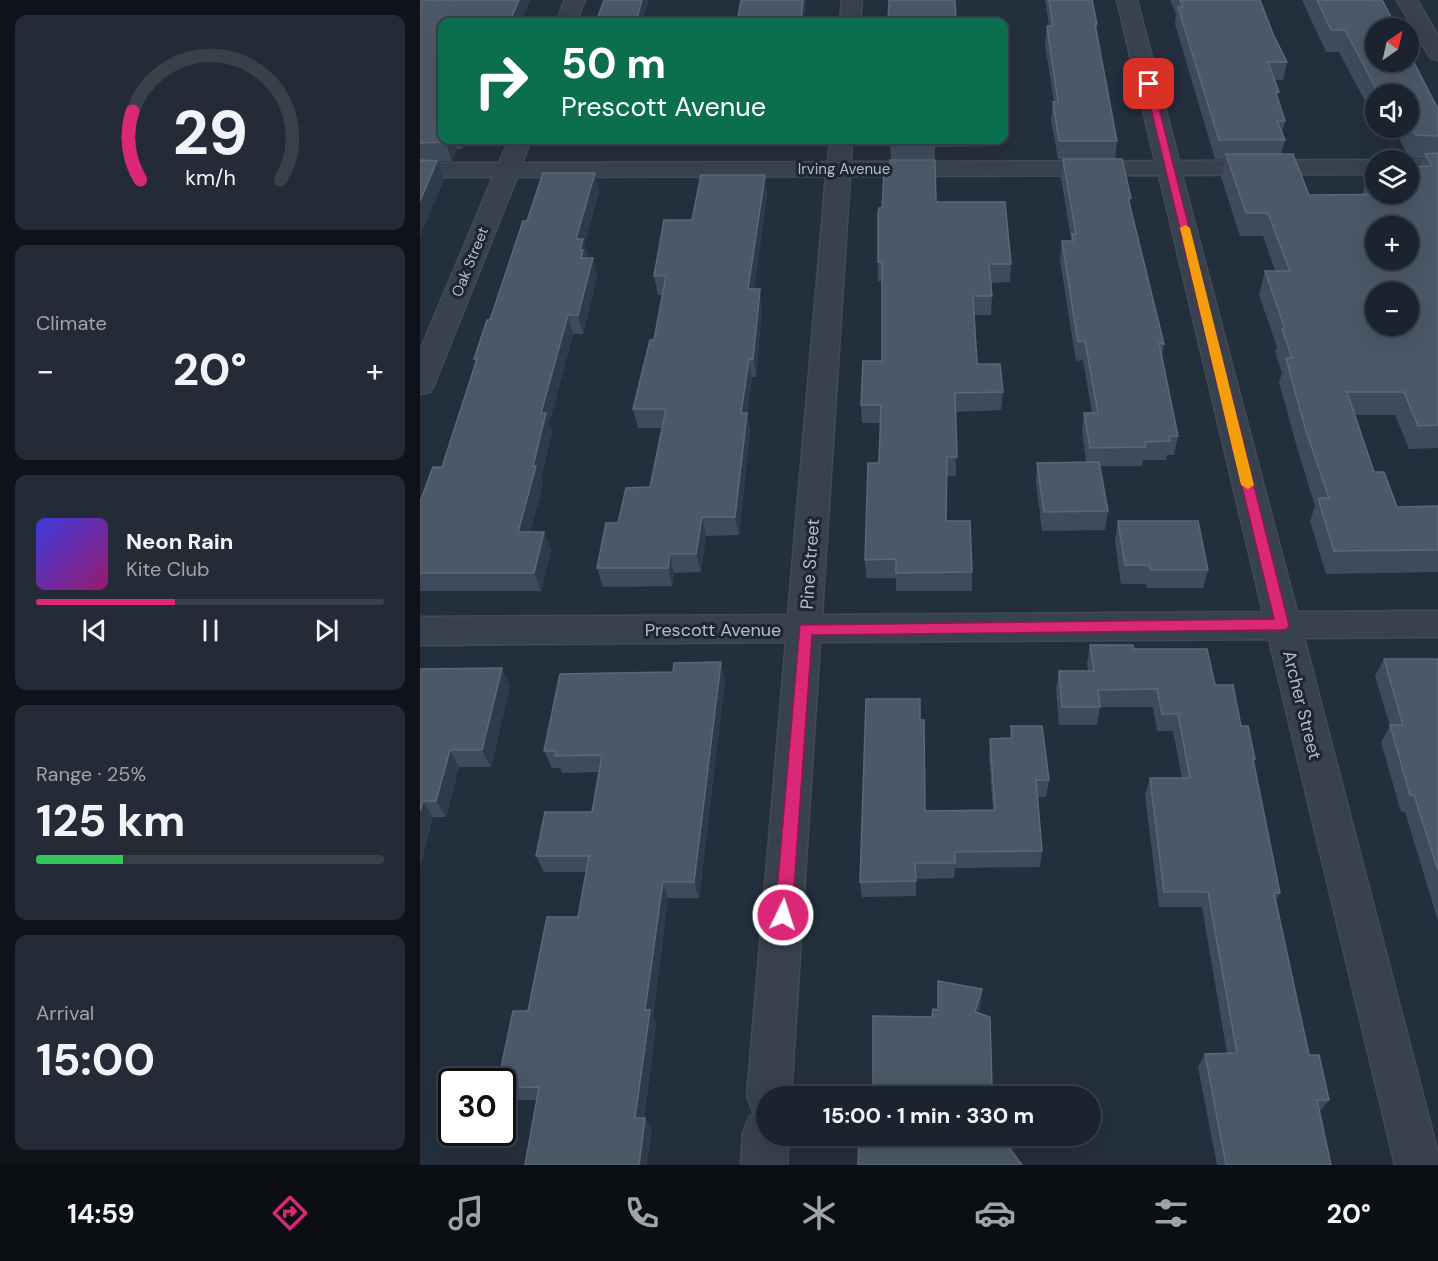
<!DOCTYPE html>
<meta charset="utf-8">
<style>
body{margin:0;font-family:"DM Sans",sans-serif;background:#242b36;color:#f1f3f6;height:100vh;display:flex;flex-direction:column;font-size:22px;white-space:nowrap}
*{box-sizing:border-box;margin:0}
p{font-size:20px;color:#a0a4aa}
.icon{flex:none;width:33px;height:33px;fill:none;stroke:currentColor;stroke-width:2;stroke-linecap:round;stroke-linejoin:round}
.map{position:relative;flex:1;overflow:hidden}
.sheet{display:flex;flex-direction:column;gap:15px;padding:15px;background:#0f1319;width:420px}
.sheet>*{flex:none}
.guide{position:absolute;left:18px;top:18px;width:570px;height:126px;border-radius:12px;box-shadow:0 6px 24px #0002,0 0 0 2px #39404a;background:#0b6e4f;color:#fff;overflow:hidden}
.needle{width:39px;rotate:34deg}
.fabs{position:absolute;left:945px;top:18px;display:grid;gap:12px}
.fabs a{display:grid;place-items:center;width:54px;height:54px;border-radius:50%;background:#1b232e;box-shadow:0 6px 24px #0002,0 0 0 2px #39404a;font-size:30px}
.speed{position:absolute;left:18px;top:1068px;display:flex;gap:12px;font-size:30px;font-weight:700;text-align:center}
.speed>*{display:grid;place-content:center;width:78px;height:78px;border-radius:50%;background:#1b232e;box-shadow:0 6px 24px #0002,0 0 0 2px #39404a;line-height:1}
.speed .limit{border:3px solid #111;border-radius:9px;background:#fff;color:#111}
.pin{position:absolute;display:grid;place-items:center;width:51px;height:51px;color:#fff;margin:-26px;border-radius:12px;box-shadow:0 3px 9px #0006}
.me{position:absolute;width:66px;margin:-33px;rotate:4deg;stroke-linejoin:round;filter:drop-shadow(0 0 4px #0008)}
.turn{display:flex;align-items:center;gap:21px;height:126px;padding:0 24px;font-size:27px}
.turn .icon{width:78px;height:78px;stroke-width:2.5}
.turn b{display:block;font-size:42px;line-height:51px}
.big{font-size:45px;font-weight:700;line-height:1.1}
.sheet .widget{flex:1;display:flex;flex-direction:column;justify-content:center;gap:9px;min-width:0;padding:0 21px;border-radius:12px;background:#242b36}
.sheet .dial{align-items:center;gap:0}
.dial svg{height:156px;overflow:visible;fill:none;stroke:#39404a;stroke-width:7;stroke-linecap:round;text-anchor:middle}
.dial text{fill:#f1f3f6;stroke:none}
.song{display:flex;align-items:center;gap:18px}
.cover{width:72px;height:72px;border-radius:9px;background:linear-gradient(135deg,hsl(240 70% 55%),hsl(320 70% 35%))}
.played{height:6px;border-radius:3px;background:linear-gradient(90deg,#db2777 40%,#39404a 40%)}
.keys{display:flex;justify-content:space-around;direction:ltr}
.heat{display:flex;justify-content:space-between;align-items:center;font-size:33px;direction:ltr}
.charge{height:9px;border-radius:4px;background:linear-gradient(90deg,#34c759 25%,#39404a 0)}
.trip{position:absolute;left:336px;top:1086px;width:345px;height:60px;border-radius:30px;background:#1b232e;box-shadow:0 6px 24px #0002,0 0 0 2px #39404a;font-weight:700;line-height:60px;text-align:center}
.tabs{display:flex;height:96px;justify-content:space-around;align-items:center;background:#0b0e12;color:#a0a4aa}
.tabs .icon{width:42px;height:42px}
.tabs .selected{color:#db2777}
.tabs b{font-size:27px;color:#f1f3f6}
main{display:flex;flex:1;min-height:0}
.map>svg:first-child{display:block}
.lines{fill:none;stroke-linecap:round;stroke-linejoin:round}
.minor-casing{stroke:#414a57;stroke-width:3}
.minor{fill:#38414e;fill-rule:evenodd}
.wall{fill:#3f4b5c}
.shaded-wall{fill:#2f3b4b}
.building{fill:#4b5868;stroke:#5c6777;stroke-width:1.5;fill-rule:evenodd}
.route{fill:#db2777;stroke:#8e194d;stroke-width:1.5}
.slow{fill:#f59e0b}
.labels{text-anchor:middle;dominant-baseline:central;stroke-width:6;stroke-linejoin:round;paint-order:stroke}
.far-street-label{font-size:15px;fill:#b4bcc9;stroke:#1d2633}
.street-label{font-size:18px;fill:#b4bcc9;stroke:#1d2633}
</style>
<main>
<section class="sheet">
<div class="widget dial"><svg viewBox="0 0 100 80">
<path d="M14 69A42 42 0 1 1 86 69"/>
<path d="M14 69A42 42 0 0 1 10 34" stroke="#db2777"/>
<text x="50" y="56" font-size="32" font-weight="700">29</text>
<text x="50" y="72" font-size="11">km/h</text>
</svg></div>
<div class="widget"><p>Climate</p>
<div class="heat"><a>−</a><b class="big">20°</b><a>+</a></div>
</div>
<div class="widget">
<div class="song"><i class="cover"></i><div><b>Neon Rain</b><p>Kite Club</p></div></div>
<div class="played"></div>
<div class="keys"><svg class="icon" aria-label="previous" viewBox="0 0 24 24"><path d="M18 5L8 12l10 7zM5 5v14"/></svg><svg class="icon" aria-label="pause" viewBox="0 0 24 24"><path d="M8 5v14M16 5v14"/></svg><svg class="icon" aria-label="next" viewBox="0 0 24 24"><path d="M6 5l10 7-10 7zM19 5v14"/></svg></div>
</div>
<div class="widget"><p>Range · 25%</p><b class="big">125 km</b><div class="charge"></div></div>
<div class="widget"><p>Arrival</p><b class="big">15:00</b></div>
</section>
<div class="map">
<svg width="1018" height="1165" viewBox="0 0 1018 1165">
<rect width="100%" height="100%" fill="#242f3e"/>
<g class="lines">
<g class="minor-casing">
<g id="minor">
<polygon points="145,0 165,0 156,22 136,22"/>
<polygon points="422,0 442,0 440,22 420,22"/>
<path d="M 697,0 L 717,0 L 759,161 L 956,160 L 958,160 L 956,160 L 956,174 L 762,175 L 877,612 L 1018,611 L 1018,637 L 884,638 L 1018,1153 L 1018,1165 L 975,1165 L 849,639 L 400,642 L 371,1096 L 346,1096 L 346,1136 L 369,1136 L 367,1165 L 321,1165 L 323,1132 L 330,1116 L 336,1113 L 333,1112 L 327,1096 L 366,642 L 0,645 L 0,617 L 368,615 L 406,176 L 97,177 L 14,385 L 10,392 L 0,394 L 0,351 L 73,177 L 0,177 L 0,163 L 79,163 L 89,140 L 111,140 L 102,163 L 408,162 L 410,140 L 432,140 L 431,162 L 735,161 ZM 739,175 L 843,612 L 402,615 L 430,176 Z"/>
<polygon points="977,0 997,0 1018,36 1018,60 1011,58 1008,54"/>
<polygon points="986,160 1018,160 1018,174 988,174 988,160"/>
</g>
</g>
<use href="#minor" class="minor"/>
</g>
<g class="wall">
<polygon points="0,0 110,0 101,22 22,22 22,140 46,140 42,149 37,149 32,161 17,161 24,179 0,236"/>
<polygon points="625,0 672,0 677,24 676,31 697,141 695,159 638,159 631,120 633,102 634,102 625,44 627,26 629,26"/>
<polygon points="750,0 840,0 853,34 867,62 863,80 854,80 857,98 865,121 862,133 865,140 861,154 889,195 944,195 943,192 950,169 956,169 956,194 988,194 1004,158 989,158 977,134 961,134 958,128 988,128 988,94 956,94 956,122 919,52 906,52 882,0 962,0 1018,109 1018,448 989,449 975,415 935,415 954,472 977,507 1018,506 1018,572 906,574 890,521 895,506 878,451 859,382 862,373 855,352 857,347 839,295 845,271 855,271 843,236 820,236 801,177 805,159 795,159 755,24 756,14"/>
<polygon points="262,140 261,140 320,140 320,142"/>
<polygon points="470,140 576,140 575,146 515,147 515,159 471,160"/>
<polygon points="643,159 711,198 709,205 744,344 742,357 758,436 754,455 747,455 746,460 723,460 722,466 680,466 688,511 685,530 622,531 616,482 617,463 666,462 662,432 664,413 672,413 663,360 656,361 640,260 642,241 651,241 651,238 641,178"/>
<polygon points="179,191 164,245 168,258 177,276 163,334 153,334 129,424 132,432 121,479 123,485 110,532 124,532 131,550 121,591 0,591 0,502 22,467 56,364 54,359 107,221"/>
<polygon points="347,193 334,289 342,308 336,377 332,377 327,413 330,431 319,535 286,536 281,572 254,573 252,586 183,587 177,568 198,523 230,487 242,428 218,428 213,409 234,340 242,295 238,295 234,276 272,220"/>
<polygon points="516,202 591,264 590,282 571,283 572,296 571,315 554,315 557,364 583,392 581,410 535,412 536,476 527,476 526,521 552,572 552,591 476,591 476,578 446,578 445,560 459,463 461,423 442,423 441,405 462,361 462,281 458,281 458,262"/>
<polygon points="698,521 788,570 783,588 727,588 725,584 701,584 695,540"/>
<polygon points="670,645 714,649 795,685 821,726 835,759 833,763 860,893 856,900 889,1055 909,1100 899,1112 911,1165 797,1165 778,1067 785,1054 807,1053 782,907 739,907 725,795 730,778 762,778 753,731 737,731 733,707 680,707 677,725 639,725 636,689 639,671 668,671 667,663"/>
<polygon points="964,659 1018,659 1018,921 985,812 981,812 961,742 970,726 955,676"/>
<polygon points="82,668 90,685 71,767 39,767 26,817 13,817 0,867 0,669"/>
<polygon points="305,680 279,898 248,898 233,1016 236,1024 224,1118 225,1118 232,1130 117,1100 87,1100 82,1095 82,1082 108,1011 158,917 166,872 124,872 116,856 172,812 179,772 142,773 140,768 132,768 124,751"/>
<polygon points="501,720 505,811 573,810 569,756 570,739 590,738 591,726 629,780 626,797 617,797 622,851 620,867 535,868 534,878 496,879 496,896 442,897 440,882"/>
<polygon points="562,989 561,1007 559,1013 572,1087 571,1096 453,1096 517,1010"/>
</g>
<g class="shaded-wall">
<polygon points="99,0 110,0 101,22 90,22 90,21"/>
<polygon points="222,0 229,0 223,22 216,22"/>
<polygon points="383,0 386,0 384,22 381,22"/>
<polygon points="27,140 34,140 37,149 32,161 26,142"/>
<polygon points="39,140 46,140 42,149"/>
<polygon points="17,161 24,179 0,236 0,201"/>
<polygon points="175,173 179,191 164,245 168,258 161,258 156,239"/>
<polygon points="345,175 347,193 331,308 328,289"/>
<polygon points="173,258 177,276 163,334 158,315"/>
<polygon points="340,289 342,308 336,377 333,359"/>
<polygon points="148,315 153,334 129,424 132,432 121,479 123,485 105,550 98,532 113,466 121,413"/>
<polygon points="329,359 332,377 324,431 321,413"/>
<polygon points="327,413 330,431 319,535 315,517"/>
<polygon points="282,517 286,536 281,572 276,554"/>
<polygon points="124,532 131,550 121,591 114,573"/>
<polygon points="250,554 254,573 252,586 248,568"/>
<polygon points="301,662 305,680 279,898 274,882"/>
<polygon points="82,668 90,685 71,767 62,750"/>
<polygon points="30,750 39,767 26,817 16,801"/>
<polygon points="3,801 13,817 0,867 0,811"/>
<polygon points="243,882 248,898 233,1016 236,1024 222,1130 215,1118 225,1010"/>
<polygon points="562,989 561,1007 554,1029 555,1012"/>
<polygon points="225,1118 232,1130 227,1165 219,1165"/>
</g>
<g class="building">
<polygon points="0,0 99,0 90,21 87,21 86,22 22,22 22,140 27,140 26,142 0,143"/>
<polygon points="184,0 222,0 216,22 176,22"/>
<polygon points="321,0 383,0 381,22 317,22"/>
<polygon points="469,0 535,0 536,22 468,22"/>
<polygon points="629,0 672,0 677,24 675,24 697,141 639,141 633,102 638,102 627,26 633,26"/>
<polygon points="760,0 840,0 853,34 867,62 848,62 859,92 856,93 865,121 857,121 865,140 799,140 758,7 763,7"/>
<polygon points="897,0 962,0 977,28 956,28 956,62 988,62 988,51 1018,109 1018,136 996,135 988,120 988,94 959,94 925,30 911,30"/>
<polygon points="470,140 515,140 515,141 470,142"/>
<path d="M 1018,153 L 1018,425 L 998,426 L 984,392 L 927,392 L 954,472 L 964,472 L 977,507 L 1018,506 L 1018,550 L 914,551 L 898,498 L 909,498 L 885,428 L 866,358 L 872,358 L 862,329 L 865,329 L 845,271 L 870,271 L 848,213 L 826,213 L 806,154 L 873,154 L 889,195 L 988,194 L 988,167 L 1012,166 L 1005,154 ZM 956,226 L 988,226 L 988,260 L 956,260 ZM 956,292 L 988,292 L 988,326 L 956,326 Z"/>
<polygon points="643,159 702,159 711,198 708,198 744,344 739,343 758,436 749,436 750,441 725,442 726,447 670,448 664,413 678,413 665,341 658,342 642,241 653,241 652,234 656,234"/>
<polygon points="0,160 17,161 0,201"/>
<polygon points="470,160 515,160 516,202 585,202 591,264 569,264 572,296 553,296 557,364 580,364 583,392 535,393 537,457 527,457 526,521 550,521 552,572 476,573 476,559 445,560 448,463 459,463 461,405 441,405 443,361 462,361 462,262 458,262 458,214 459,208 462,208 464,173 470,173"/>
<polygon points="950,169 956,169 956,181"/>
<polygon points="123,173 175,173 156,239 163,239 160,250 163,250 161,258 173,258 158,315 148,315 121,413 126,413 113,466 116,466 98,532 124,532 114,573 0,573 0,502 13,467 22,467 57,359 54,359 67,320 70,320 103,221 107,221"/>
<polygon points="281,175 345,175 328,289 340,289 333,359 329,359 321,413 327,413 315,517 282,517 276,554 250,554 248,568 177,568 186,523 198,523 206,488 230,487 246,409 213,409 230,340 234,340 246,276 234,276 244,220 272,220"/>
<polygon points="679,462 688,511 624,512 617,463"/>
<polygon points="698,521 778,521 788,570 731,570 729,565 705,565"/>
<polygon points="670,645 713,645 714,649 787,649 795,685 813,685 821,726 828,726 835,759 833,759 860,893 854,893 889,1055 899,1055 909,1100 897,1100 911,1165 806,1165 785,1054 817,1053 788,892 744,892 730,778 770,778 758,714 742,714 737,689 678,690 680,707 642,707 639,671 674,671"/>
<polygon points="964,659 1018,659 1018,870 994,795 990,795 970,725 983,725"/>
<polygon points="301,662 274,882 243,882 225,1010 230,1010 215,1118 225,1118 219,1165 105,1165 119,1087 82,1088 82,1082 78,1082 93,1011 108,1011 127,917 158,917 169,856 116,856 125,812 172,812 182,755 135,756 136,751 124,751 140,674 253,672 254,663"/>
<polygon points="82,668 62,750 30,750 16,801 3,801 0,811 0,669"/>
<polygon points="446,699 500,699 500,720 504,720 505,811 575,810 570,739 592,738 591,726 622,726 629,780 616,780 622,851 535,852 535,863 495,863 496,881 440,882"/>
<polygon points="518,981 562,989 555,1012 570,1017 572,1087 547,1088 554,1096 453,1096 453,1016 512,1017 513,1009 518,1010"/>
<polygon points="439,1136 581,1136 602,1165 438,1165"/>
</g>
<polygon class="route" points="729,82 733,84 869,625 867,629 862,630 392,635 372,915 369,920 363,923 358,920 355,915 380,625 854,619 725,84"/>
<polygon class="slow" points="765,225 770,228 834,485 828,489 821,485 760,228"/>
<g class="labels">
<g class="far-street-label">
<text x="424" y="169">Irving Avenue</text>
<text transform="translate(50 262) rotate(-68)">Oak Street</text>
</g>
<g class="street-label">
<text transform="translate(390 564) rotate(-86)">Pine Street</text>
<text x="293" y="630">Prescott Avenue</text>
<text transform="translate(882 705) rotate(76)">Archer Street</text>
</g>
</g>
</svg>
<div class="fabs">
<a><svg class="needle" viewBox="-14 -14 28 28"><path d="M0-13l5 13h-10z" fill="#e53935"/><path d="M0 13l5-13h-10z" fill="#a0a4aa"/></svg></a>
<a><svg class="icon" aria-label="sound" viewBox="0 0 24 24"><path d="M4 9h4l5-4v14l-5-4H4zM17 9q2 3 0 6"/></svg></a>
<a><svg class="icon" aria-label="layers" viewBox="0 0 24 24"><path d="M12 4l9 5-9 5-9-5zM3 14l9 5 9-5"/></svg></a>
<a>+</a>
<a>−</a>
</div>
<div class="speed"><div class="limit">30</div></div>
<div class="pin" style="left:729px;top:84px;background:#d93025"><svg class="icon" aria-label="arrive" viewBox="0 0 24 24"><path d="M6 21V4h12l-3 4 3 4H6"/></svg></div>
<svg class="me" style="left:363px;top:915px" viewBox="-20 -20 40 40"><circle r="17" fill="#db2777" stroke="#fff" stroke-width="3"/><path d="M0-11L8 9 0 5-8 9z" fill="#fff"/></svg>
<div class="trip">15:00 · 1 min · 330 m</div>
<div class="guide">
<div class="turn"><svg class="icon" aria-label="right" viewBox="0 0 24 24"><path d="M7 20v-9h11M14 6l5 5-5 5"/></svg><div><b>50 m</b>Prescott Avenue</div></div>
</div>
</div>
</main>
<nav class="tabs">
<b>14:59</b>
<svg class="icon selected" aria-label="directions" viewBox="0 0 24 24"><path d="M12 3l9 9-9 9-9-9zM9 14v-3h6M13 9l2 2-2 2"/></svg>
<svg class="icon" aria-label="music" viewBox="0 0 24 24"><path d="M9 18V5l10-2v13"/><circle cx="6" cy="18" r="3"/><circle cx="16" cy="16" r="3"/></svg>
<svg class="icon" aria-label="phone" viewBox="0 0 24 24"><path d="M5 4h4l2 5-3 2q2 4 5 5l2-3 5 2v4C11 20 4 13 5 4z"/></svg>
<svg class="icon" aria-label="climate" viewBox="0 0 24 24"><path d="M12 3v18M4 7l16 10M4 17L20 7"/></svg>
<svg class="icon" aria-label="car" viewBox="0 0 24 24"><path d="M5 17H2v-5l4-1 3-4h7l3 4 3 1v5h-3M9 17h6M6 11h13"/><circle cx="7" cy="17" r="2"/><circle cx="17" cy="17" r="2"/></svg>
<svg class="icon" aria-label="filters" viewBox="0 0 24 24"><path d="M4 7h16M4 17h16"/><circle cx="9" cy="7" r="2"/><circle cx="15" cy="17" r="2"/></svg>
<b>20°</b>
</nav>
